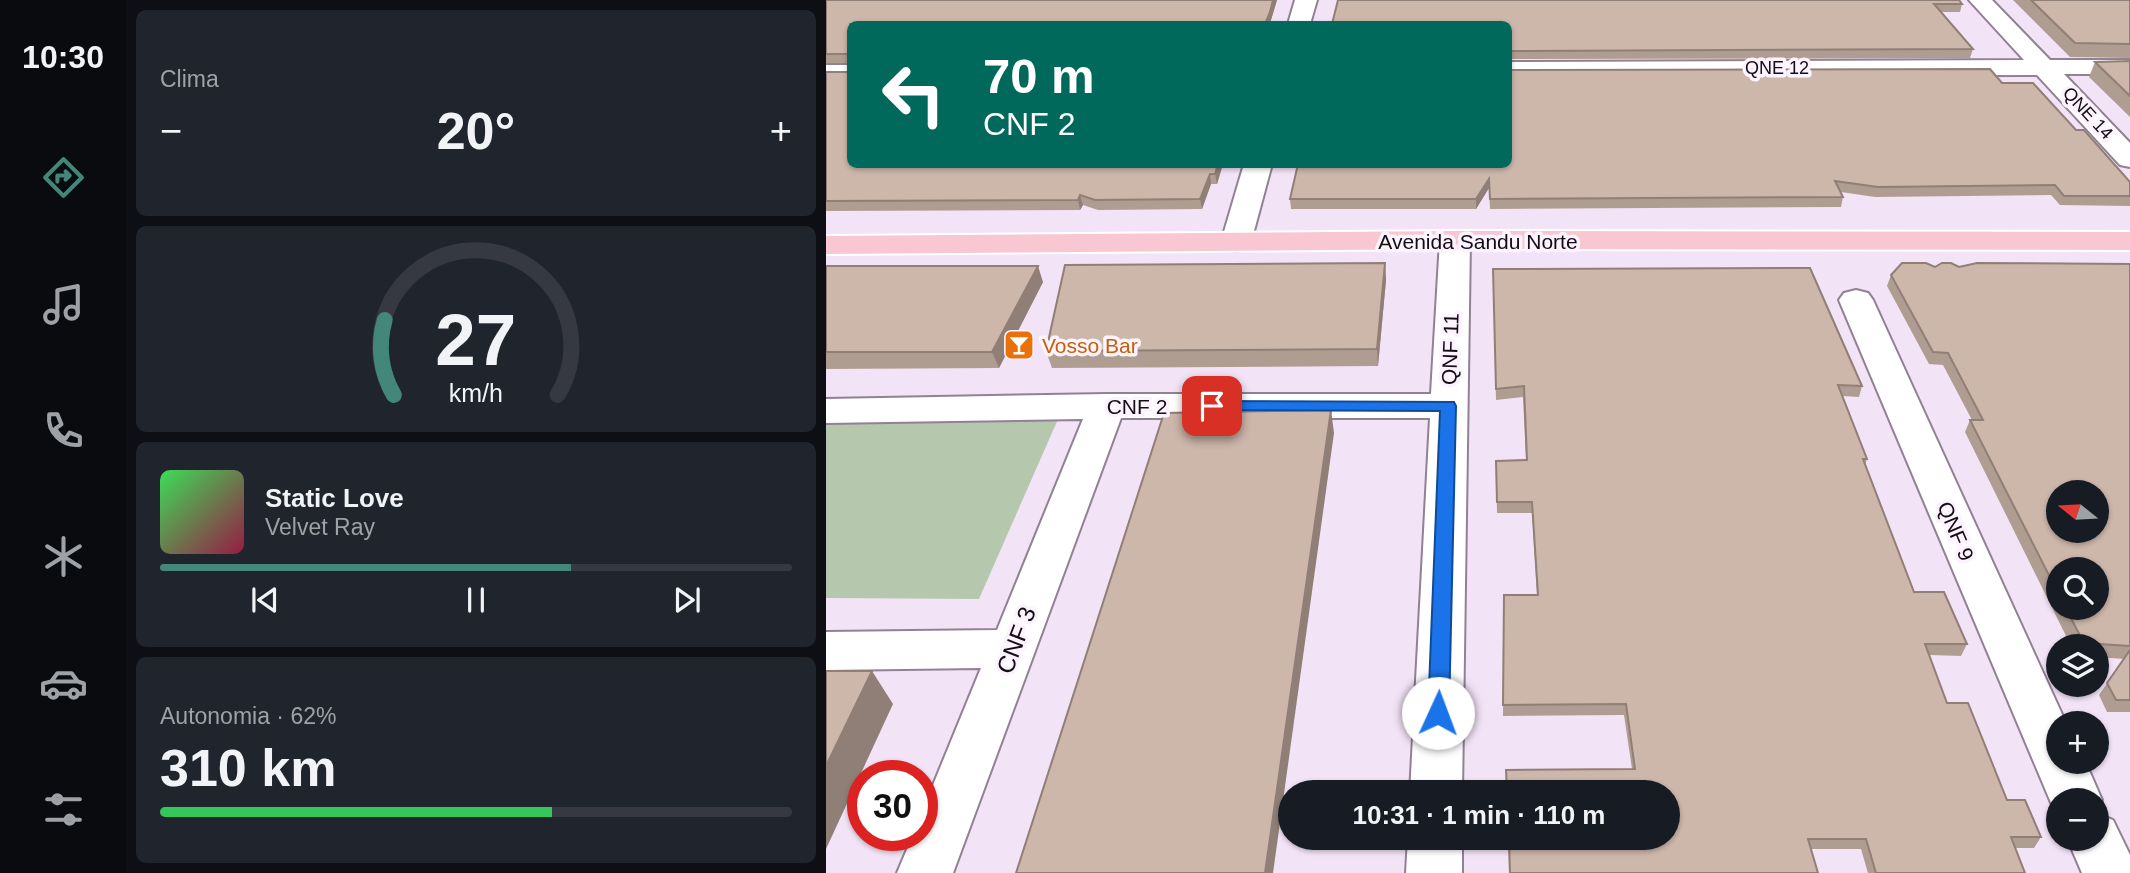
<!DOCTYPE html>
<html lang="pt">
<meta charset="utf-8">
<style>
body{margin:0;font-family:Helvetica,sans-serif;background:#20242c;color:#f1f3f6;height:100vh;display:flex;flex-direction:column;font-size:26px;white-space:nowrap}
*{box-sizing:border-box;margin:0}
p{font-size:23px;color:#9ea1a6}
.icon{flex:none;width:38px;height:38px;fill:none;stroke:currentColor;stroke-width:2;stroke-linecap:round;stroke-linejoin:round}
.map{position:relative;flex:1;overflow:hidden}
.details{display:flex;flex-direction:column;gap:10px;padding:10px;background:#0d0f14;width:700px}
.details>*{flex:none}
.top-card{position:absolute;left:21px;top:21px;width:665px;height:147px;border-radius:10px;box-shadow:0 2px 5px #0004;background:#00695c;color:#fff;overflow:hidden}
.needle{width:46px;rotate:288deg}
.tools{position:absolute;left:1220px;top:480px;display:grid;gap:14px}
.tools a{display:grid;place-items:center;width:63px;height:63px;border-radius:50%;background:#171b24;box-shadow:0 2px 5px #0004;font-size:35px}
.speed{position:absolute;left:21px;top:760px;display:flex;gap:14px;font-size:35px;font-weight:700;text-align:center}
.speed>*{display:grid;place-content:center;width:91px;height:91px;border-radius:50%;background:#171b24;box-shadow:0 2px 5px #0004;line-height:1}
.speed .limit{border:10px solid #d22;background:#fff;color:#111}
.pin{position:absolute;display:grid;place-items:center;width:60px;height:60px;color:#fff;margin:-30px;border-radius:14px;box-shadow:0 4px 10px #0006}
.me{position:absolute;width:77px;margin:-38px;rotate:2deg;stroke-linejoin:round;filter:drop-shadow(0 0 5px #0008)}
.turn{display:flex;align-items:center;gap:24px;height:147px;padding:0 21px;font-size:32px}
.turn .icon{width:91px;height:91px;stroke-width:2.5}
.turn b{display:block;font-size:49px;line-height:60px}
.big{font-size:52px;font-weight:600;line-height:1.1}
.details .card{flex:1;display:flex;flex-direction:column;justify-content:center;gap:10px;min-width:0;padding:0 24px;border-radius:10px;background:#20242c}
.details .dial{align-items:center;gap:0}
.dial svg{height:182px;overflow:visible;fill:none;stroke:#363941;stroke-width:7;stroke-linecap:round;text-anchor:middle}
.dial text{fill:#f1f3f6;stroke:none}
.song{display:flex;align-items:center;gap:21px}
.cover{width:84px;height:84px;border-radius:10px;background:linear-gradient(135deg,hsl(130 70% 55%),hsl(340 70% 35%))}
.played{height:7px;border-radius:4px;background:linear-gradient(90deg,#43877b 65%,#363941 65%)}
.keys{display:flex;justify-content:space-around;direction:ltr}
.heat{display:flex;justify-content:space-between;align-items:center;font-size:38px;direction:ltr}
.charge{height:10px;border-radius:5px;background:linear-gradient(90deg,#34c759 62%,#363941 0)}
.trip{position:absolute;left:452px;top:780px;width:402px;height:70px;border-radius:35px;background:#171b24;box-shadow:0 2px 5px #0004;font-weight:600;line-height:70px;text-align:center}
main{display:flex;flex:1;min-height:0}
.tab-bar{display:flex;flex-direction:column;width:126px;justify-content:space-around;align-items:center;background:#090b0e;color:#9ea1a6}
.tab-bar .icon{width:49px;height:49px}
.tab-bar .on{color:#43877b}
.tab-bar b{font-size:32px;color:#f1f3f6}
.map>svg:first-child{display:block}
.green{fill:#b5c8ae}
.lines{fill:none;stroke-linecap:round;stroke-linejoin:round}
.minor-casing{stroke:#908193;stroke-width:4}
.major-casing{stroke:#fff;stroke-width:4}
.minor{fill:#fff;fill-rule:evenodd}
.major{fill:#f9c7d1;fill-rule:evenodd}
.wall{fill:#b09d92;fill-rule:evenodd}
.shaded-wall{fill:#907f77}
.building{fill:#cdb6aa;stroke:#907f77;stroke-width:2;fill-rule:evenodd}
.route{fill:#1a73e8;stroke:#114b97;stroke-width:2}
.labels{text-anchor:middle;dominant-baseline:central;stroke-width:7;stroke-linejoin:round;paint-order:stroke}
.far-street-label{font-size:18px;fill:#130e14;stroke:#fcf3ff}
.street-label{font-size:21px;fill:#130e14;stroke:#fcf3ff}
.food-label{font-size:21px;fill:#c56008;stroke:#fcf3ff;text-anchor:start}
.near-street-label{font-size:24px;fill:#130e14;stroke:#fcf3ff}
</style>
<main>
<nav class="tab-bar">
<b>10:30</b>
<svg class="icon on" aria-label="directions" viewBox="0 0 24 24"><path d="M12 3l9 9-9 9-9-9zM9 14v-3h6M13 9l2 2-2 2"/></svg>
<svg class="icon" aria-label="music" viewBox="0 0 24 24"><path d="M9 18V5l10-2v13"/><circle cx="6" cy="18" r="3"/><circle cx="16" cy="16" r="3"/></svg>
<svg class="icon" aria-label="phone" viewBox="0 0 24 24"><path d="M5 4h4l2 5-3 2q2 4 5 5l2-3 5 2v4C11 20 4 13 5 4z"/></svg>
<svg class="icon" aria-label="climate" viewBox="0 0 24 24"><path d="M12 3v18M4 7l16 10M4 17L20 7"/></svg>
<svg class="icon" aria-label="car" viewBox="0 0 24 24"><path d="M5 17H2v-5l4-1 3-4h7l3 4 3 1v5h-3M9 17h6M6 11h13"/><circle cx="7" cy="17" r="2"/><circle cx="17" cy="17" r="2"/></svg>
<svg class="icon" aria-label="filters" viewBox="0 0 24 24"><path d="M4 7h16M4 17h16"/><circle cx="9" cy="7" r="2"/><circle cx="15" cy="17" r="2"/></svg>
</nav>
<section class="details">
<div class="card"><p>Clima</p>
<div class="heat"><a>−</a><b class="big">20°</b><a>+</a></div>
</div>
<div class="card dial"><svg viewBox="0 0 100 80">
<path d="M14 69A42 42 0 1 1 86 69"/>
<path d="M14 69A42 42 0 0 1 10 36" stroke="#43877b"/>
<text x="50" y="56" font-size="32" font-weight="700">27</text>
<text x="50" y="72" font-size="11">km/h</text>
</svg></div>
<div class="card">
<div class="song"><i class="cover"></i><div><b>Static Love</b><p>Velvet Ray</p></div></div>
<div class="played"></div>
<div class="keys"><svg class="icon" aria-label="previous" viewBox="0 0 24 24"><path d="M18 5L8 12l10 7zM5 5v14"/></svg><svg class="icon" aria-label="pause" viewBox="0 0 24 24"><path d="M8 5v14M16 5v14"/></svg><svg class="icon" aria-label="next" viewBox="0 0 24 24"><path d="M6 5l10 7-10 7zM19 5v14"/></svg></div>
</div>
<div class="card"><p>Autonomia · 62%</p><b class="big">310 km</b><div class="charge"></div></div>
</section>
<div class="map">
<svg width="1304" height="873" viewBox="0 0 1304 873">
<rect width="100%" height="100%" fill="#f3e3f7"/>
<polygon class="green" points="236,410 153,599 0,598 0,413"/>
<g class="lines">
<g class="minor-casing">
<g id="minor">
<polygon points="469,0 491,0 484,24 462,24"/>
<polygon points="1143,0 1166,0 1224,60 1304,60 1304,74 1238,74 1304,143 1304,167 1294,165 1211,75 682,76 682,62 1198,60"/>
<rect x="0" y="65" width="24" height="14"/>
<polygon points="418,164 446,164 425,242 421,249 410,251 399,249 395,242"/>
<polygon points="629,231 640,233 644,240 636,793 584,793 604,418 295,418 127,873 71,873 87,835 96,835 96,812 155,668 0,670 0,632 171,630 257,419 0,423 0,399 281,394 605,394 614,240 618,233"/>
<polygon points="1030,290 1042,293 1047,300 1240,723 1232,723 1232,761 1259,761 1276,800 1270,813 1270,800 1232,800 1231,817 1013,300 1018,293"/>
<polygon points="1270,813 1287,820 1304,855 1304,873 1256,873 1241,838 1270,838"/>
<polygon points="582,838 636,838 636,873 580,873"/>
</g>
</g>
<g class="major-casing">
<polygon id="major" points="629,231 1304,232 1304,250 629,249 0,254 0,236"/>
</g>
<use href="#minor" class="minor"/>
<use href="#major" class="major"/>
</g>
<g class="wall">
<polygon points="0,0 451,0 445,20 24,164 397,164 391,184 385,184 376,209 272,210 257,205 254,210 0,211 0,72 22,72 22,63 0,63"/>
<polygon points="512,0 1136,4 1134,12 1115,12 1147,49 1144,58 682,59 682,24"/>
<polygon points="1187,0 1304,0 1304,58 1244,57"/>
<polygon points="1304,61 1304,117 1263,77 1269,62"/>
<polygon points="1176,83 1250,130 1304,182 1304,206 1234,205 1225,195 1049,197 1015,192 1017,197 1015,207 664,209 663,188 650,209 465,209 464,199"/>
<polygon points="559,263 560,280 552,366 226,368 220,351"/>
<path d="M 1304,264 L 1304,712 L 1281,712 L 1273,695 L 1298,659 L 1270,657 L 1270,646 L 1245,646 L 1139,432 L 1144,420 L 1146,420 L 1117,365 L 1103,364 L 1061,286 L 1065,275 L 1109,267 ZM 1232,569 L 1270,607 L 1232,607 Z"/>
<polygon points="0,266 217,282 173,368 0,369"/>
<polygon points="667,269 1036,386 1033,397 1016,396 1041,459 1039,465 1088,592 1141,644 1135,656 1104,655 1121,703 1181,800 1215,837 1208,848 1189,848 1199,873 1042,873 1035,849 985,849 992,873 683,873 682,838 842,838 842,793 680,793 680,770 806,769 798,715 677,716 678,595 711,595 706,513 671,513 670,461 700,460 697,397 670,400"/>
</g>
<g class="shaded-wall">
<polygon points="447,0 451,0 445,20 444,24 439,24"/>
<polygon points="392,164 397,164 391,184 389,174"/>
<polygon points="384,174 385,184 376,209 374,199"/>
<polygon points="663,179 663,188 650,209 650,199"/>
<polygon points="254,195 257,205 254,210 252,200"/>
<polygon points="559,263 560,280 552,366 551,349"/>
<polygon points="212,266 217,282 173,368 166,352"/>
<polygon points="505,410 508,433 447,873 439,873"/>
<polygon points="46,671 67,704 0,849 0,766"/>
</g>
<g class="building">
<polygon points="0,0 447,0 444,12 439,24 24,24 24,164 392,164 389,174 384,174 374,199 269,200 254,195 252,200 0,201 0,72 22,72 22,54 0,54"/>
<polygon points="512,0 1133,0 1136,4 1108,4 1147,49 682,51 682,24 506,24"/>
<polygon points="1205,0 1304,0 1304,44 1249,43"/>
<polygon points="1304,61 1304,96 1269,62"/>
<polygon points="1164,69 1176,83 1207,83 1250,130 1258,130 1304,182 1304,196 1238,196 1229,185 1052,187 1009,181 1017,197 664,199 663,179 650,199 464,199 472,164 682,164 682,70"/>
<polygon points="559,263 551,349 220,351 239,265"/>
<path d="M 1076,263 L 1100,263 L 1109,267 L 1116,263 L 1125,263 L 1133,267 L 1151,263 L 1304,264 L 1304,646 L 1258,643 L 1239,607 L 1270,607 L 1270,569 L 1232,569 L 1232,593 L 1144,420 L 1157,420 L 1122,353 L 1107,352 L 1065,275 ZM 1232,492 L 1270,492 L 1270,530 L 1232,530 Z"/>
<polygon points="0,266 212,266 166,352 0,352"/>
<polygon points="984,268 1036,386 1012,385 1041,459 1037,459 1088,592 1118,592 1141,644 1099,644 1121,703 1142,703 1181,800 1199,800 1215,837 1185,837 1199,873 1050,873 1040,839 982,839 992,873 684,873 683,838 842,838 842,793 681,793 680,770 809,769 800,704 677,705 678,595 712,595 706,502 671,502 670,461 701,460 698,386 670,389 667,269"/>
<polygon points="505,410 439,873 190,873 338,413"/>
<polygon points="1304,650 1304,700 1290,700 1281,683"/>
<polygon points="0,671 46,671 0,766"/>
</g>
<polygon class="route" points="386,401 628,402 630,406 623,713 620,719 612,722 605,719 602,713 614,411 381,410 378,406"/>
<defs>
<g id="bar-square" transform="scale(1.575)"><rect x="-9" y="-9" width="18" height="18" rx="4" fill="#e8710a" stroke="#fcf3ff"/><path d="M-6-5H6L.8 .8V4.5H3.5V6h-7V4.5H-.8V.8Z" fill="#fff"/></g>
</defs>
<g fill-rule="evenodd">
<use href="#bar-square" x="193" y="345"/>
</g>
<g class="labels">
<g class="far-street-label">
<text x="951" y="68">QNE 12</text>
<text transform="translate(1262 113) rotate(47)">QNE 14</text>
</g>
<g class="street-label">
<text x="652" y="241">Avenida Sandu Norte</text>
<text transform="translate(624 349) rotate(-88)">QNF 11</text>
<text x="311" y="406">CNF 2</text>
<text transform="translate(1130 531) rotate(67)">QNF 9</text>
</g>
<g class="food-label">
<text x="216" y="345">Vosso Bar</text>
</g>
<g class="near-street-label">
<text transform="translate(190 640) rotate(-69)">CNF 3</text>
</g>
</g>
</svg>
<div class="tools">
<a><svg class="needle" viewBox="-14 -14 28 28"><path d="M0-13l5 13h-10z" fill="#e53935"/><path d="M0 13l5-13h-10z" fill="#9ea1a6"/></svg></a>
<a><svg class="icon" aria-label="search" viewBox="0 0 24 24"><circle cx="10" cy="10" r="6"/><path d="M15 15l6 6"/></svg></a>
<a><svg class="icon" aria-label="layers" viewBox="0 0 24 24"><path d="M12 4l9 5-9 5-9-5zM3 14l9 5 9-5"/></svg></a>
<a>+</a>
<a>−</a>
</div>
<div class="speed"><div class="limit">30</div></div>
<div class="pin" style="left:386px;top:406px;background:#d93025"><svg class="icon" aria-label="arrive" viewBox="0 0 24 24"><path d="M6 21V4h12l-3 4 3 4H6"/></svg></div>
<svg class="me" style="left:612px;top:713px" viewBox="-20 -20 40 40"><circle r="19" fill="#fff"/><path d="M0-13L10 11 0 6-10 11z" fill="#1a73e8"/></svg>
<div class="trip">10:31 · 1 min · 110 m</div>
<div class="top-card">
<div class="turn"><svg class="icon" aria-label="left" viewBox="0 0 24 24"><path d="M17 20v-9H6M10 6l-5 5 5 5"/></svg><div><b>70 m</b>CNF 2</div></div>
</div>
</div>
</main>
